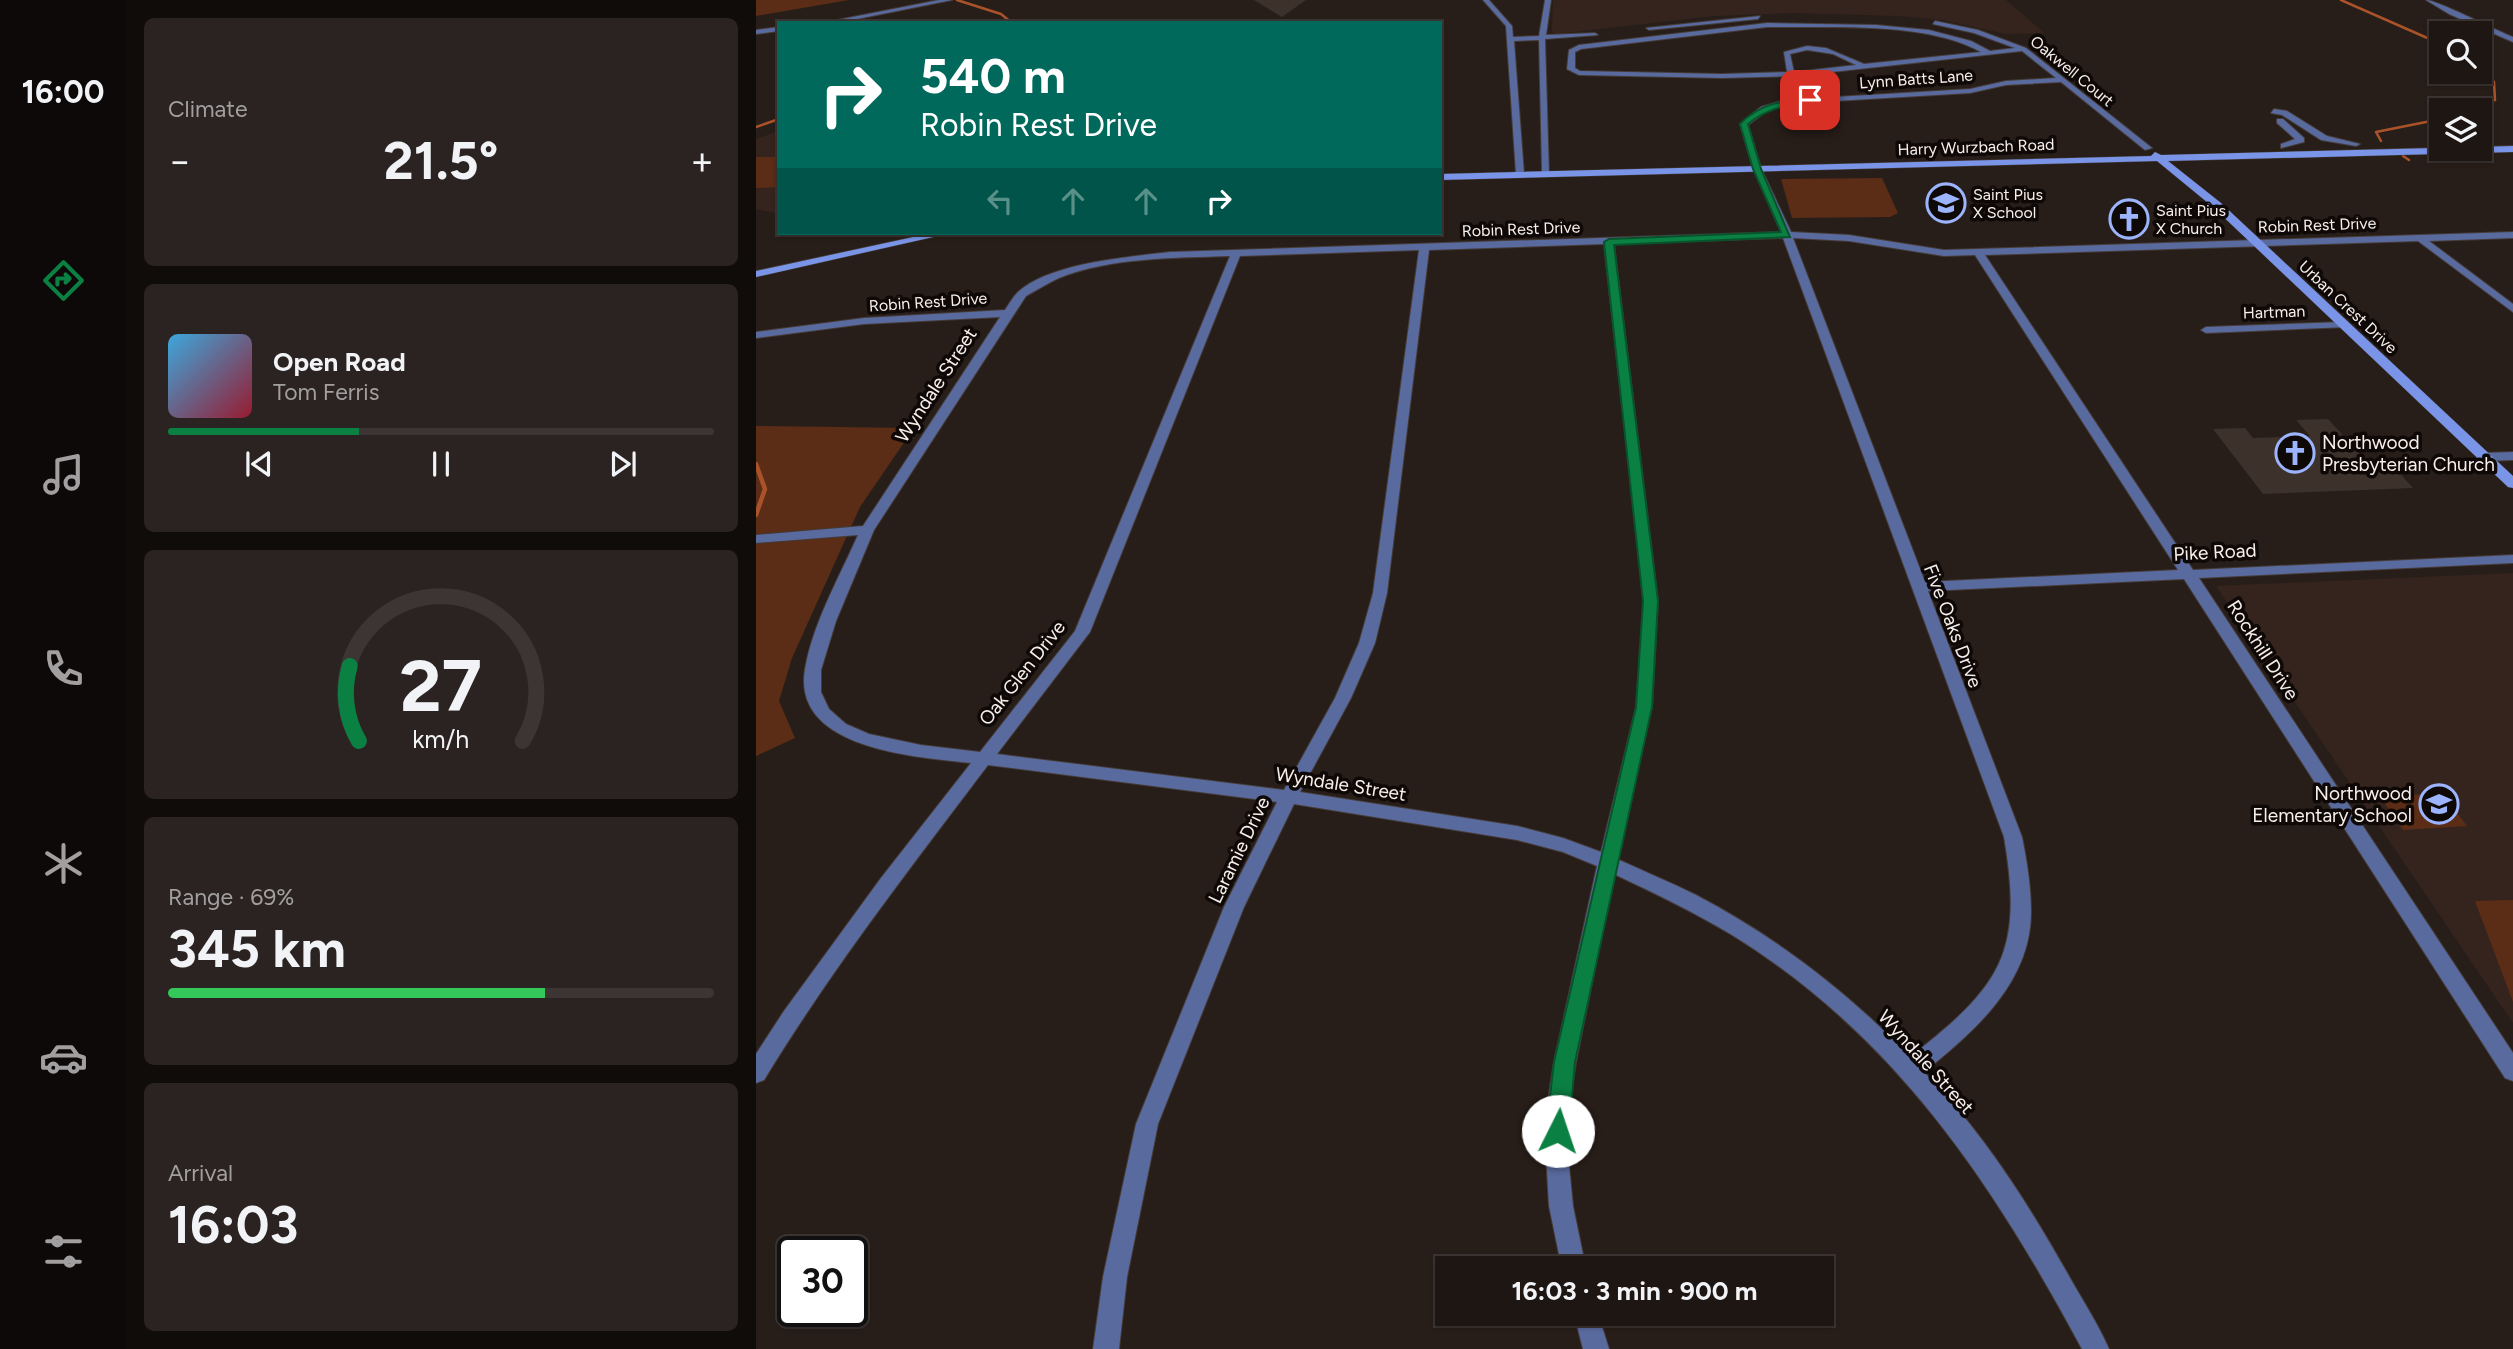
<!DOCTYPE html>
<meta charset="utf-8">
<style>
body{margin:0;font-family:Figtree,sans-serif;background:#2b2321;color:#f1f3f6;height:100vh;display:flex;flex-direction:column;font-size:26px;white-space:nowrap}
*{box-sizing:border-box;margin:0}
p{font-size:23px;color:#a19fa0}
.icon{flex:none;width:38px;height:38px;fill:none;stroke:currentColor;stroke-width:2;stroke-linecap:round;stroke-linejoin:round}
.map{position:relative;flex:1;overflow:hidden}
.panel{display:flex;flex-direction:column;gap:18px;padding:18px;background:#100c0a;width:630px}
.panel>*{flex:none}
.hud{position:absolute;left:21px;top:21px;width:665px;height:214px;border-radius:0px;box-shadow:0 2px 5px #0004,0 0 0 2px #3c3533;background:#00695c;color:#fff;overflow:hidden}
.controls{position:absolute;left:1673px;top:21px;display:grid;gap:14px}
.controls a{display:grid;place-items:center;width:63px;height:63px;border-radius:0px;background:#1e1613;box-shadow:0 2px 5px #0004,0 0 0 2px #3c3533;font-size:35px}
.speed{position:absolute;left:21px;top:1236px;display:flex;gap:14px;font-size:35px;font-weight:700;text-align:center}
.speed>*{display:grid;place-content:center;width:91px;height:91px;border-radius:50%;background:#1e1613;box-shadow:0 2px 5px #0004,0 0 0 2px #3c3533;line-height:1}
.speed .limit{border:4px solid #111;border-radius:10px;background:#fff;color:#111}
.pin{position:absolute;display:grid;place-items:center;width:60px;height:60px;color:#fff;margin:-30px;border-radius:14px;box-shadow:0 4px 10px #0006}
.me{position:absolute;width:77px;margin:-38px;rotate:4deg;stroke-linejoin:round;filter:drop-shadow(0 0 5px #0008)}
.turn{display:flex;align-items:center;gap:24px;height:147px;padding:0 28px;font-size:32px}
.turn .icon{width:91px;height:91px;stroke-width:2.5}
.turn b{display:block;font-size:49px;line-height:60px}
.lanes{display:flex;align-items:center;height:66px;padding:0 28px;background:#0003;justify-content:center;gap:35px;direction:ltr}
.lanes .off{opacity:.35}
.big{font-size:52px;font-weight:700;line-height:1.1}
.panel .card{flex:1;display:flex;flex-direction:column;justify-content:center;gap:10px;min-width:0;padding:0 24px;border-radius:10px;background:#2b2321}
.panel .dial{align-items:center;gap:0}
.dial svg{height:182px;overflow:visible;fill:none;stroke:#3c3533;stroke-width:7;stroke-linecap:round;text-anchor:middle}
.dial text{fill:#f1f3f6;stroke:none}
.song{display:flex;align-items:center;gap:21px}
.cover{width:84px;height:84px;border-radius:10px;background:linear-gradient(135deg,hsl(200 70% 55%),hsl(350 70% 35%))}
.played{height:7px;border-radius:4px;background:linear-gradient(90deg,#0b8043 35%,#3c3533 35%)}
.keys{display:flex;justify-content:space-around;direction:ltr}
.heat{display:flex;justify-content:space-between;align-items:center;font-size:38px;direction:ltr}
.charge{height:10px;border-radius:5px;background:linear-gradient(90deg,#34c759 69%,#3c3533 0)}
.trip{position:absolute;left:679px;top:1256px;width:399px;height:70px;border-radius:0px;background:#1e1613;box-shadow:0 2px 5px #0004,0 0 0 2px #3c3533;font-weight:700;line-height:70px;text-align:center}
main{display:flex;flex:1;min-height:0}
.menu{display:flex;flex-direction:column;width:126px;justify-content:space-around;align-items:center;background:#0c0908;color:#a19fa0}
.menu .icon{width:49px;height:49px}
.menu .on{color:#0b8043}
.menu b{font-size:32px;color:#f1f3f6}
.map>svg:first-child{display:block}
.built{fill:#35241d}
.green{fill:#5b2c16}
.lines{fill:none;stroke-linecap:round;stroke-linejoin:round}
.stream-far1{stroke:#aa532a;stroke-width:2.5}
.stream{stroke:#aa532a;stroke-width:4.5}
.building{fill:#3d312c}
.street-casing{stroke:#453b37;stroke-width:2}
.secondary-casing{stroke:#453b37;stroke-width:1}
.street{fill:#596a9e;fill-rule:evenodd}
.secondary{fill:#7a94e8;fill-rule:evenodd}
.route{fill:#0b8043;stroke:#07532c;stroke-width:2}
.labels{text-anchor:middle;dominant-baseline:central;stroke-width:7;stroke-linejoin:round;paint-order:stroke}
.far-street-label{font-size:16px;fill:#f7efec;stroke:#0e0907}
.far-poi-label{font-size:16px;fill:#f7efec;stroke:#0e0907;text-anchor:start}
.street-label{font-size:19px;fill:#f7efec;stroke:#0e0907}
.poi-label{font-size:19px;fill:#f7efec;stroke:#0e0907;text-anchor:start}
</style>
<main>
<nav class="menu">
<b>16:00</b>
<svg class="icon on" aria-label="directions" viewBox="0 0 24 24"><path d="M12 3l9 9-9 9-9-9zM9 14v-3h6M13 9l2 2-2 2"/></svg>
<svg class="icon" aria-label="music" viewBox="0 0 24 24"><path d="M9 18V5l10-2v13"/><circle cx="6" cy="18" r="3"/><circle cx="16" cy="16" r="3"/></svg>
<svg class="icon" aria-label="phone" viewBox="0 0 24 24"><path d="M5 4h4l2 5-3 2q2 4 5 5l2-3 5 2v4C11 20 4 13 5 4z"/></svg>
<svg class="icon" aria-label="climate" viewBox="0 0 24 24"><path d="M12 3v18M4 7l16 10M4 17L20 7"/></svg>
<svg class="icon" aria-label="car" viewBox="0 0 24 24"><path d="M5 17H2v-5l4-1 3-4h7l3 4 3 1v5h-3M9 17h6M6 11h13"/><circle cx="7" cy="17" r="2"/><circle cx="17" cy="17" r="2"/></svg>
<svg class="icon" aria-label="filters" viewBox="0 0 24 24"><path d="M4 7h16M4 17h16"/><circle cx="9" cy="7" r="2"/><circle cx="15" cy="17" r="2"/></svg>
</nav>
<section class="panel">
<div class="card"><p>Climate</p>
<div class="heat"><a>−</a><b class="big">21.5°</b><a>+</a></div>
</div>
<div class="card">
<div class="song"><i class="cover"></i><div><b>Open Road</b><p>Tom Ferris</p></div></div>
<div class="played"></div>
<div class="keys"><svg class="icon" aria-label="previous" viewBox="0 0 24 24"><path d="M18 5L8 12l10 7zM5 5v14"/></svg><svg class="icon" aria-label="pause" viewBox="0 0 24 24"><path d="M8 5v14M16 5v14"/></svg><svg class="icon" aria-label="next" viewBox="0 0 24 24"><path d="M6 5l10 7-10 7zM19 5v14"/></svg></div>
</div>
<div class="card dial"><svg viewBox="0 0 100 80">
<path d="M14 69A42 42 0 1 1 86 69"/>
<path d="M14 69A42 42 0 0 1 10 36" stroke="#0b8043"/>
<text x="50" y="56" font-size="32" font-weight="700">27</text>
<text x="50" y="72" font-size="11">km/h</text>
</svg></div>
<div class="card"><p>Range · 69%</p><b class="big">345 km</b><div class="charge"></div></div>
<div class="card"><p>Arrival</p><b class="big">16:03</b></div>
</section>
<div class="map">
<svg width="1757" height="1349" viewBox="0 0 1757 1349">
<rect width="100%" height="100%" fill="#281e19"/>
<g class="built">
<polygon points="797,0 1250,0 1288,33 1250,34 1187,20 1142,16 1036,13 958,16 801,34 796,32"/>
<polygon points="23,131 23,214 0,209 0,139"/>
<polygon points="1757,573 1757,1023 1460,586"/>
</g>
<g class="green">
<polygon points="0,0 93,0 0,16"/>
<polygon points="0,157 23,157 23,187 0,188"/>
<polygon points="1126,178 1142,213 1134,217 1036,218 1025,179"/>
<polygon points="0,426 158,428 104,507 36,658 23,701 39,738 0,756"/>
<polygon points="1686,793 1711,826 1647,830 1624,797"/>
<polygon points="1757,900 1757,1002 1719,901"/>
</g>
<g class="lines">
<g class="stream-far1">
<polyline points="201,0 245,14 256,23"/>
<polyline points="1585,0 1685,44"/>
<polyline points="1719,110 1739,100 1738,82 1724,69"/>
<polyline points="0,127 23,119"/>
<polyline points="1625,141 1620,132 1685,119"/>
<polyline points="1647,156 1653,160"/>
</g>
<polyline class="stream" points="0,464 9,489 0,515"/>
</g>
<g class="building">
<polygon points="498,0 550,0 526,17"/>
<polygon points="1572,419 1618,469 1639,468 1657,488 1507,494 1457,429 1489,428 1497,438 1554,436 1540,420"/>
</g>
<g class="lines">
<g class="street-casing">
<g id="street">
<polygon points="183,0 196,0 81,23 66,23"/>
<polygon points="727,0 733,0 756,26 757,37 783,36 789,0 795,0 790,35 839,33 842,35 789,39 793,175 786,173 783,40 758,41 768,174 764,177 760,174 750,26"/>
<path d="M 1670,0 C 1681,0 1741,31 1757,37 L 1757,42 L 1693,14 Z"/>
<polygon points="1004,16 1002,19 893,30 890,28"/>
<path d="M 1179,21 L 1222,30 L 1270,48 L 1396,148 L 1389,150 L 1305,82 L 1250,85 L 1214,93 L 1029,104 L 1011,111 L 992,125 L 1005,168 L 1035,232 L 1093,235 L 1188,250 L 1757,232 L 1757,238 L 1673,241 L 1757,304 L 1757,312 L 1662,241 L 1229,255 L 1437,570 L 1757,555 L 1757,563 L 1443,578 L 1757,1053 L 1757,1081 L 1749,1078 L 1428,579 L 1172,591 L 1266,837 C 1271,862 1275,886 1275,912 C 1275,982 1219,1031 1168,1072 C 1227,1132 1273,1205 1314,1278 C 1327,1301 1342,1324 1353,1349 L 1326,1349 C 1237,1184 1140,1036 976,935 C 938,912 898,893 858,874 L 820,1062 L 813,1107 L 812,1155 L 817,1206 L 830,1269 L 806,1269 L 793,1206 L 790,1155 L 791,1107 L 798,1062 L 841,866 L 807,852 L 761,840 L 538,804 L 488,907 L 402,1124 L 371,1277 L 363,1349 L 337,1349 L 347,1277 L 380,1124 L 468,907 L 521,802 L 232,765 C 154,868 75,970 8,1080 L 0,1083 L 0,1054 L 28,1011 L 125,878 L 215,763 C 162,757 35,750 49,669 C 57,623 83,578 102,535 L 0,543 L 0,535 L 107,526 L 244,317 L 108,324 L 0,338 L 0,332 L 108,318 L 249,310 C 253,304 257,297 262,292 C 294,263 372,257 414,252 L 1025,232 L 997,168 L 984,124 L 1005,107 L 1028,100 L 1214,89 L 1250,81 L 1300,78 L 1266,51 L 1040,76 L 966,78 L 823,75 L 811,69 L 813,50 L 823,45 L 1011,23 L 1120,25 L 1173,30 L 1215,41 L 1234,51 L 1259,48 L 1218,33 L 1177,24 ZM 1011,27 C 1074,28 1170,21 1225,52 L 1108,64 L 1070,48 L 1051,46 L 1028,52 L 1031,72 L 966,74 L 824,71 L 819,68 L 819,52 L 825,49 ZM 1051,50 L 1077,54 L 1100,65 L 1038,72 L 1034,54 ZM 1027,238 L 1248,837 C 1268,954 1245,986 1154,1057 C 1092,992 1020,937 940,895 C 914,882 887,871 861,859 L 896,707 L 902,601 L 858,244 ZM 1037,238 L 1093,241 L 1188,256 L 1219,255 L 1422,570 L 1169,582 ZM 848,244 L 888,601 L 880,707 L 845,852 L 807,838 L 761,826 L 544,792 L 595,698 L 619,643 L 631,593 L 673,250 ZM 663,250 L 617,593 L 603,643 L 579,698 L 528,790 L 241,754 L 334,632 L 484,256 ZM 474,256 L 319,631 L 224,752 L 165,745 L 113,734 L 90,724 L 73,709 L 65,692 L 65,670 L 80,621 L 118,530 L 270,296 C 281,290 292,283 303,278 C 356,257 419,258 474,256 Z"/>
<polygon points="23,27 23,31 0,34 0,30"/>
<polygon points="1518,109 1531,111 1571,136 1604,144 1600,146 1565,140 1526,115 1515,113"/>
<polygon points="1521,119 1527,119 1548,138 1548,142 1525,148 1525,144 1539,139 1521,123"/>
<polygon points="1588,322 1593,325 1592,327 1450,333 1445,330 1450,327"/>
<polygon points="1757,452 1757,460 1727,461 1721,457 1727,453"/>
<polygon points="818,1314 842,1314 853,1349 827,1349"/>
</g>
</g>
<g class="secondary-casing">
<g id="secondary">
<polygon points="1757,146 1757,152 1412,161 1465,203 1757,476 1757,488 1752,487 1457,207 1401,161 684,180 684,174 1395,156 1399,152 1405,155"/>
<polygon points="176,233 195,233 0,277 0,271"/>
</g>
</g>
<use href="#street" class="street"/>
<use href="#secondary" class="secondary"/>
</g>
<path class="route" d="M 1054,97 L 1057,101 C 1031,106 1013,107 992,124 L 1005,169 L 1034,237 L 858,245 L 902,601 L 896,707 L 819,1062 L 813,1131 L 809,1138 L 802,1142 L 794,1138 L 790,1131 L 798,1062 L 880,707 L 887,601 L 848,242 L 853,239 L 1025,232 L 997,169 L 984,124 C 1004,103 1027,101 1054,97 Z"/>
<defs>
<g id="school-ring" transform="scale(2.0125)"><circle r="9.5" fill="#0e0907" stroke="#9cb4fd" stroke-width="1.5"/><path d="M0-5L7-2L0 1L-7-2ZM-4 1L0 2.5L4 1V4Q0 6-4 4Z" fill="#9cb4fd"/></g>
<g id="church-ring" transform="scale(2.0125)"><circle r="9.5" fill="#0e0907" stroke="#9cb4fd" stroke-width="1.5"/><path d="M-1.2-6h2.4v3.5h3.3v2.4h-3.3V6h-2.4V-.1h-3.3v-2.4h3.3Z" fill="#9cb4fd"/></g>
</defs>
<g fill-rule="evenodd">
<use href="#school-ring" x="1190" y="203"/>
<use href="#church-ring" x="1373" y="219"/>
<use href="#church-ring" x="1539" y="453"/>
<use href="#school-ring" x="1683" y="804"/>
</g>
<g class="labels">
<g class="far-street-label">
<text transform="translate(1316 71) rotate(39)">Oakwell Court</text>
<text transform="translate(1160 79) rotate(-4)">Lynn Batts Lane</text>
<text transform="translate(1220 147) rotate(-2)">Harry Wurzbach Road</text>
<text transform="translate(1561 225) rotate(-2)">Robin Rest Drive</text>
<text transform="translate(765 229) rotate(-2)">Robin Rest Drive</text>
<text transform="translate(172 302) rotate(-4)">Robin Rest Drive</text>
<text transform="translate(1592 307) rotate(43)">Urban Crest Drive</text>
<text transform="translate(1518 312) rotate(-2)">Hartman</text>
</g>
<g class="far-poi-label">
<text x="1217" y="194">Saint Pius<tspan x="1217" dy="18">X School</tspan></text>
<text x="1400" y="210">Saint Pius<tspan x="1400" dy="18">X Church</tspan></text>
</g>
<g class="street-label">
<text transform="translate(180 385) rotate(-57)">Wyndale Street</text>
<text transform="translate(1459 552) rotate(-3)">Pike Road</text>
<text transform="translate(1197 626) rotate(69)">Five Oaks Drive</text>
<text transform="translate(1507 650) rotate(57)">Rockhill Drive</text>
<text transform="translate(266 673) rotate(-52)">Oak Glen Drive</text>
<text transform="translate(585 784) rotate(9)">Wyndale Street</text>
<text transform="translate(483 850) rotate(-64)">Laramie Drive</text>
<text transform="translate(1170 1062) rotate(48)">Wyndale Street</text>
</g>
<g class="poi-label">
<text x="1566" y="442">Northwood<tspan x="1566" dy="22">Presbyterian Church</tspan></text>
<text x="1656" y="793" text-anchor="end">Northwood<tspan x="1656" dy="22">Elementary School</tspan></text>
</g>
</g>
</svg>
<div class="controls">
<a><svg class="icon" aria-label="search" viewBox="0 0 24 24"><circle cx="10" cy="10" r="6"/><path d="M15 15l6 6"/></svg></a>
<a><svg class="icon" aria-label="layers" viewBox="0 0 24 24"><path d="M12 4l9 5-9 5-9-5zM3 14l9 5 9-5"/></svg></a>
</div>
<div class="speed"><div class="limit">30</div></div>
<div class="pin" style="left:1054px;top:100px;background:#d93025"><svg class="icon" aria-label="arrive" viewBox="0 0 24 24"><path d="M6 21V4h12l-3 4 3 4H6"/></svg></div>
<svg class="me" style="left:802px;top:1131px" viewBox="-20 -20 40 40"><circle r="19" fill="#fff"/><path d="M0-13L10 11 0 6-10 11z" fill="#0b8043"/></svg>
<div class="trip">16:03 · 3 min · 900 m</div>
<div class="hud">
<div class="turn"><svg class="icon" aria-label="right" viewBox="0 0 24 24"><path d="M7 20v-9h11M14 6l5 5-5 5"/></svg><div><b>540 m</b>Robin Rest Drive</div></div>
<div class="lanes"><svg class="icon off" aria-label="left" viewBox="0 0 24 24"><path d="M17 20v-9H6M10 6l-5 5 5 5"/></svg><svg class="icon off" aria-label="ahead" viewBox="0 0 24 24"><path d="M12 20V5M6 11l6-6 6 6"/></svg><svg class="icon off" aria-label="ahead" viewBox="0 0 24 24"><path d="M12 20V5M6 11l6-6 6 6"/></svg><svg class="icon" aria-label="right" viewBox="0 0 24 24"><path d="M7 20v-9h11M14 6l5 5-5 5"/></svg></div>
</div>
</div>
</main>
